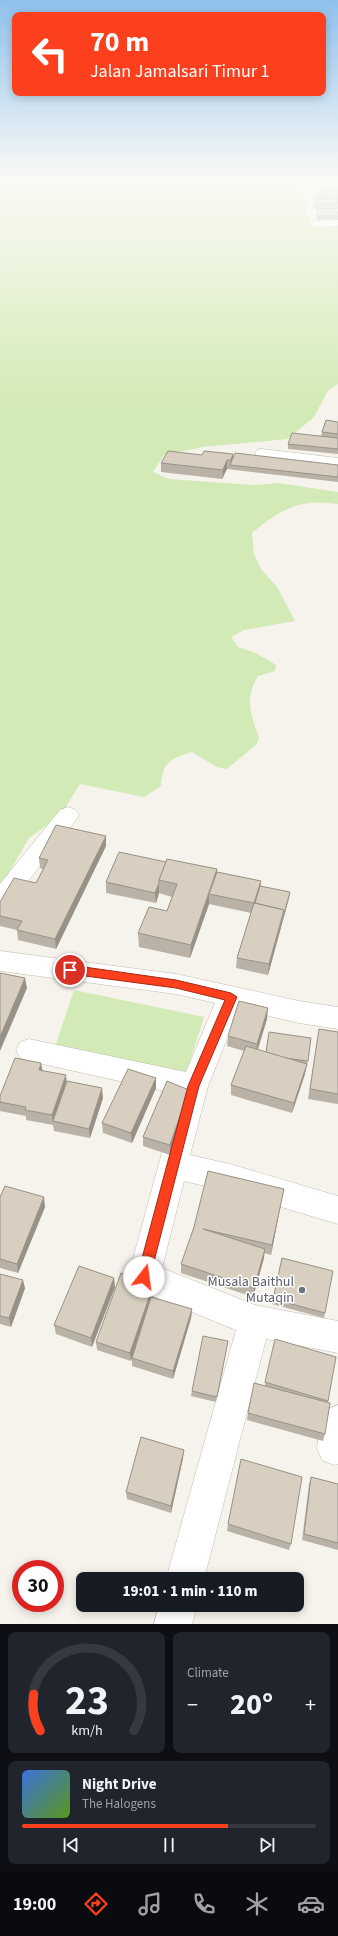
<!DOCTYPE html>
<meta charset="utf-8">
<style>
body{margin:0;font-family:"Source Sans 3",sans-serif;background:#20242c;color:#f1f3f6;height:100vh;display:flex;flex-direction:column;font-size:15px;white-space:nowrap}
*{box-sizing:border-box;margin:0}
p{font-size:13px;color:#9ea1a6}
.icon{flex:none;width:22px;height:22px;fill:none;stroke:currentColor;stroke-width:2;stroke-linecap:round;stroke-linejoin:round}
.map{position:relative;height:1624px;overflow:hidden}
.details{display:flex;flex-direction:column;gap:8px;padding:8px;background:#0d0f14;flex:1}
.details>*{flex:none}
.banner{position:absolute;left:12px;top:12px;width:314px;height:84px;border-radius:8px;box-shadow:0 2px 10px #0003;background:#fc3f1d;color:#fff;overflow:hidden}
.speed{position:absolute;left:12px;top:1560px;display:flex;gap:8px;font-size:20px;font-weight:700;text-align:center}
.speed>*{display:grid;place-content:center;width:52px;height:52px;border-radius:50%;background:#171b24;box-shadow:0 2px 10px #0003;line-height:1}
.speed .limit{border:6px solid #d22;background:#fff;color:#111}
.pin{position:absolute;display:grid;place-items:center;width:34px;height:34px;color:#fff;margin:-17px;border:2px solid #fff;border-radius:50%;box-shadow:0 1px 4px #0007}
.me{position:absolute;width:44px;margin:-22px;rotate:15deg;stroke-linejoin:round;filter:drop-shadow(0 0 3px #0008)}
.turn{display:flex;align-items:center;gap:14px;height:84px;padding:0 12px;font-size:18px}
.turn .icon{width:52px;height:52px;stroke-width:2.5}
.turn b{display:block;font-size:28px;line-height:34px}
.big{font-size:30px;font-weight:800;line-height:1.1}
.details .widget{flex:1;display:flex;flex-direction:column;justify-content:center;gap:6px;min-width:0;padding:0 14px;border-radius:8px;background:#20242c}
.details .dial{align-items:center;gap:0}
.dial svg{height:104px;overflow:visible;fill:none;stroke:#363941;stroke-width:7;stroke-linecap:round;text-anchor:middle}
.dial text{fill:#f1f3f6;stroke:none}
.song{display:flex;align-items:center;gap:12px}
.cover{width:48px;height:48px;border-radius:6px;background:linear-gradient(135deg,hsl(220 70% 55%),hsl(90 70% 35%))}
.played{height:4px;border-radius:2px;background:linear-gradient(90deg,#fc3f1d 70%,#363941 70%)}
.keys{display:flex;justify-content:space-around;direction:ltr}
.heat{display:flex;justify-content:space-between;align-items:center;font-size:22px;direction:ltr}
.details .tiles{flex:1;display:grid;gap:8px;grid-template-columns:1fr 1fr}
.widget:last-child{grid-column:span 2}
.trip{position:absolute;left:76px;top:1572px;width:228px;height:40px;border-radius:8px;background:#171b24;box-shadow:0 2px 10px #0003;font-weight:800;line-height:40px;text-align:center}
.tab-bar{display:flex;height:64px;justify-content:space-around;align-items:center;background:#090b0e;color:#9ea1a6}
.tab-bar .icon{width:28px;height:28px}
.tab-bar .selected{color:#fc3f1d}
.tab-bar b{font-size:18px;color:#f1f3f6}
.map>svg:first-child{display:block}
.green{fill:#d2eab5}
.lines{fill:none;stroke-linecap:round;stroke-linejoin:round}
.minor-casing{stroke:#c2bbae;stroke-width:1}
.minor{fill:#fff;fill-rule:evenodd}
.wall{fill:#bab2a6}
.shaded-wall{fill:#979187}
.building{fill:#d8cfc1;stroke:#979187}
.route{fill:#fc3f1d;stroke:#a42913}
.worship-dot{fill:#6b7280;stroke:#fff;stroke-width:1.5}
.labels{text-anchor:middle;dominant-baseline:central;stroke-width:3;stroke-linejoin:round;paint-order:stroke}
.near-worship-label{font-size:14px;fill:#5b616d;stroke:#fff;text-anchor:end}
</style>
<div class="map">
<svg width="338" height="1624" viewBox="0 0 338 1624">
<rect width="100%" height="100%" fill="#f6f3ec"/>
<g class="green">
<path d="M 0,182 L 308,182 L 298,196 L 306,199 L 307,216 L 311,220 L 308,225 L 338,225 L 338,384 L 328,390 L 314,417 L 288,439 L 203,447 L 164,455 L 153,472 L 169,479 L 253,485 L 278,483 L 338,492 L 338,504 C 300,498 281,509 252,533 L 254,554 L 261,569 L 277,587 L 295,621 L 244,630 L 231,637 L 238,647 L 256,653 L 276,665 L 275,671 L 258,676 C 244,699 251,715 259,738 L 256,745 L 227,769 L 217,767 L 192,752 C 171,758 162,762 161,786 L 144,797 L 80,784 L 60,816 L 29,838 L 0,888 L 0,267 L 4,265 L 0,265 Z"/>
<polygon points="74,990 204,1017 186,1073 55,1047"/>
</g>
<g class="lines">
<g class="minor-casing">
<g id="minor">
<polygon points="338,220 338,226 314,227 309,224 314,221"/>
<polygon points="262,449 338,458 338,466 257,456 255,453 257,450"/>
<polygon points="68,807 76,810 79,815 76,820 8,907 0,910 0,884 60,810"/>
<polygon points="0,951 176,974 299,1001 338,1007 338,1029 299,1023 239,1009 208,1086 190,1155 230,1164 338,1196 338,1224 230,1192 184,1181 162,1268 255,1305 338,1321 338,1353 266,1339 204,1579 166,1579 236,1330 133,1288 128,1277 178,1094 29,1061 20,1058 16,1050 20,1042 29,1039 186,1072 215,1003 176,994 0,971"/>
<polygon points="338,1405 338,1464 334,1465 322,1460 317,1448 321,1422 326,1410"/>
<polygon points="159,1605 197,1605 192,1624 154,1624"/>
</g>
</g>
<use href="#minor" class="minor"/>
</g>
<g class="wall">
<polygon points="317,189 338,190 338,210 315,210 314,206 315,199 316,199"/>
<rect x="317" y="212" width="21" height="8"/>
<polygon points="338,422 338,454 288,449 288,444 321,437 322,432"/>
<polygon points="233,458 338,465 338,482 227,469 222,479 161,472 161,463"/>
<polygon points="106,846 56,949 18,940 17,930 0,926 0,902 36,883 43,869 40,868 39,858"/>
<polygon points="166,862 217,869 217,872 261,881 260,886 290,892 289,898 268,975 236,968 237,958 251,913 209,904 190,958 139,947 138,933 167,911 172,897 159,893 156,903 106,893 106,882"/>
<polygon points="267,1019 258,1050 266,1052 311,1038 307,1067 306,1067 305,1074 292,1113 231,1095 231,1085 244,1051 227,1046 228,1036"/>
<polygon points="319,1029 338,1032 338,1104 308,1099"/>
<polygon points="42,1070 103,1098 90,1138 54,1131 53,1125 26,1120 26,1116 0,1111 0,1096"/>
<polygon points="156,1078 156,1088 132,1143 103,1133 102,1123"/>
<polygon points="189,1100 170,1155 143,1146 143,1137"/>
<polygon points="0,1197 45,1207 18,1273 0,1268"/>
<polygon points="282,1198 271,1255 264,1253 264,1258 253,1297 181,1273 181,1264 194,1227"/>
<polygon points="0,1274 25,1288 11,1327 0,1324"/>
<polygon points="114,1278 115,1287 92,1347 56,1334 54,1325"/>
<polygon points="154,1292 152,1298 192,1309 191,1318 173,1379 132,1366 132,1358 131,1361 97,1350 96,1342"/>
<polygon points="273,1299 325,1313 324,1318 272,1304"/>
<polygon points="228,1341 216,1402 191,1396 192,1391"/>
<polygon points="265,1382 328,1401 325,1434 323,1441 247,1420 248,1413 265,1386"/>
<polygon points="183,1458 171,1513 127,1499 126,1492"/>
<polygon points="311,1477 338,1484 338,1550 302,1540 309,1484"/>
<polygon points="228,1524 291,1544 289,1550 227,1531"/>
</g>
<g class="shaded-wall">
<polygon points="233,454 233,463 230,465 231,460"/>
<polygon points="227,460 227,469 222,479 223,470"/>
<polygon points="106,836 106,846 56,949 55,939"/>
<polygon points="217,869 216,882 209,894 209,904 190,958 191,945"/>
<polygon points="261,881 260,891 254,908 254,903"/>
<polygon points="159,883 159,893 156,903 155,893"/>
<polygon points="290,892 289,898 268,975 269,964"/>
<polygon points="25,978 27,988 0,1051 0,1037"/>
<polygon points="268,1008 267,1019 256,1054 257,1044"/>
<polygon points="41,1063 43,1073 39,1070"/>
<polygon points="307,1064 305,1074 292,1113 294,1103"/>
<polygon points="66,1075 67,1085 53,1121 53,1125 52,1115"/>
<polygon points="156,1078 156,1088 132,1143 131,1133"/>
<polygon points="102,1088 103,1098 90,1138 89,1129"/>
<polygon points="189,1090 189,1100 170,1155 170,1145"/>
<polygon points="284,1189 282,1198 271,1255 272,1245"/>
<polygon points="44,1197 45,1207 18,1273 17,1264"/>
<polygon points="265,1249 264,1258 253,1297 254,1288"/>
<polygon points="114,1278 115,1287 92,1347 91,1338"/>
<polygon points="23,1280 25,1288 11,1327 9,1318"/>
<polygon points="154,1283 154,1292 131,1361 130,1353"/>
<polygon points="192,1309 191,1318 173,1379 173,1371"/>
<polygon points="184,1450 183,1458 171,1513 171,1506"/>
</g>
<g class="building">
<polygon points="317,189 338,190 338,194 317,193"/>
<polygon points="315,199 338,199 338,203 316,203"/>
<rect x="317" y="212" width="21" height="4"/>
<polygon points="326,420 338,422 338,434 322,432"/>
<polygon points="292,433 338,438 338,449 288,444"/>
<polygon points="168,451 202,455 204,451 233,454 231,460 227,460 223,470 161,463"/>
<polygon points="235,453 338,465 338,477 230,465"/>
<polygon points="56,825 106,836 55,939 17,930 22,921 0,916 0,902 14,878 36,883 48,860 39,858"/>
<polygon points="119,852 166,862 159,880 159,883 155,893 106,882"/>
<polygon points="167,859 217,869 191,945 138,933 149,907 167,911 177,884 159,880"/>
<polygon points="217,872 261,881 254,903 209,894"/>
<polygon points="260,886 290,892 284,914 284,910 255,903"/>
<polygon points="254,903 284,910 269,964 237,958"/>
<polygon points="0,973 25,978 0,1037"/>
<polygon points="239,1001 268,1008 257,1044 228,1036"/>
<polygon points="319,1029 338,1032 338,1094 310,1089"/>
<polygon points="269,1032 311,1038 308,1061 285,1058 266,1052"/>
<polygon points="246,1046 307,1064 294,1103 231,1085"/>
<polygon points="15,1058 41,1063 39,1070 66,1075 52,1115 25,1110 26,1107 0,1102 0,1096"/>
<polygon points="128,1069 156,1078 131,1133 102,1123"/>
<polygon points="67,1081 102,1088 89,1129 53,1121"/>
<polygon points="167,1081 189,1090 170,1145 143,1137"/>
<polygon points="208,1171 284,1189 272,1245 203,1229 265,1249 254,1288 181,1264 194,1227"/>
<polygon points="5,1186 44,1197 17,1264 0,1259 0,1197"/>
<polygon points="282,1258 333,1271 325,1313 273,1299"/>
<polygon points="79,1266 114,1278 91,1338 54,1325"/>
<polygon points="121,1273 154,1283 130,1353 96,1342"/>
<polygon points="0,1274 23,1280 9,1318 0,1316"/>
<polygon points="151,1297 192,1309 173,1371 132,1358"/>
<polygon points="203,1336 228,1341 217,1397 192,1391"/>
<polygon points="275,1339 336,1357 328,1401 265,1382"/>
<polygon points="254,1383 330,1403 325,1434 248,1413"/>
<polygon points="141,1437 184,1450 171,1506 126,1492"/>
<polygon points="241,1459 302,1477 291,1544 228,1524"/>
<polygon points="311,1477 338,1484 338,1543 304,1534"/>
</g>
<linearGradient id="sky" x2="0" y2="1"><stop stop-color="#8fc1ec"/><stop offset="0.44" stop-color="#fbfaf6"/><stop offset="1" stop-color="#fbfaf6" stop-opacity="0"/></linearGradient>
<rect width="338" height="409" fill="url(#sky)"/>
<polygon class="route" points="70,965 176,980 231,993 237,997 199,1086 150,1277 148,1282 144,1284 139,1282 137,1277 188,1086 225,1000 176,988 70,974 65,970"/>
<circle class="worship-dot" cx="302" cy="1290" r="4"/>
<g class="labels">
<g class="near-worship-label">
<text x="294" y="1282">Musala Baithul<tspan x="294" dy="16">Mutaqin</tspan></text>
</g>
</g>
</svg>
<div class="speed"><div class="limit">30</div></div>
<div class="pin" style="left:70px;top:970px;background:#d93025"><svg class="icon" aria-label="arrive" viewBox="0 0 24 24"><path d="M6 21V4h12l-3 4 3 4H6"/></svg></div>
<svg class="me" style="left:144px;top:1277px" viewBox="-20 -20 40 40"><circle r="19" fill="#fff"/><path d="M0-13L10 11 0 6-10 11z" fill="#fc3f1d"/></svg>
<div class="trip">19:01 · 1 min · 110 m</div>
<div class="banner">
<div class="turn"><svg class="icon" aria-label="left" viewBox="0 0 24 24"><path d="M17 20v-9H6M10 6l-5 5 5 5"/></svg><div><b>70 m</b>Jalan Jamalsari Timur 1</div></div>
</div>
</div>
<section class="details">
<div class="tiles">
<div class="widget dial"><svg viewBox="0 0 100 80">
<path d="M14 69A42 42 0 1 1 86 69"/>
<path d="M14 69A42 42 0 0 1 9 41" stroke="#fc3f1d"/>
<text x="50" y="56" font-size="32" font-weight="700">23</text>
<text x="50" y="72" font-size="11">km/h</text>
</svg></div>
<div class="widget"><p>Climate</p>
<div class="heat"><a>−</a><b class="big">20°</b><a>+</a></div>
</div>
<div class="widget">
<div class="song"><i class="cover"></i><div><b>Night Drive</b><p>The Halogens</p></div></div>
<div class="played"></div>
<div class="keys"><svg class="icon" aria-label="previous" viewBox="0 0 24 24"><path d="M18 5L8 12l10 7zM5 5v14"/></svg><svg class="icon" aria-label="pause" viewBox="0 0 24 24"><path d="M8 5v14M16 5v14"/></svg><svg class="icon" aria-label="next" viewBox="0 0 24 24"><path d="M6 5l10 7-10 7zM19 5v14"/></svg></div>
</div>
</div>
</section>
<nav class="tab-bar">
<b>19:00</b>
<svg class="icon selected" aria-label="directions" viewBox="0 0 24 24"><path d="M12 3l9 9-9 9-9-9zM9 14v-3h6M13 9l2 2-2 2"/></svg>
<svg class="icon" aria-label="music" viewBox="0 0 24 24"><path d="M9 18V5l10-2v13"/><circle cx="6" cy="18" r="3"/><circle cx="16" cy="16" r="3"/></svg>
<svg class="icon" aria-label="phone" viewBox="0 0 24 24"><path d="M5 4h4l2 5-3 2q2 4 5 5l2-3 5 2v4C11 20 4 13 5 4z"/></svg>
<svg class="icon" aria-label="climate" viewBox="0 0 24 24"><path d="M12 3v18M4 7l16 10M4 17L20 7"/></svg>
<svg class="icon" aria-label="car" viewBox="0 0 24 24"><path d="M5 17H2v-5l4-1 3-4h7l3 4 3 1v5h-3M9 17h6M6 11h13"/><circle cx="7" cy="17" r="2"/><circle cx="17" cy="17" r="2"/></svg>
</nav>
